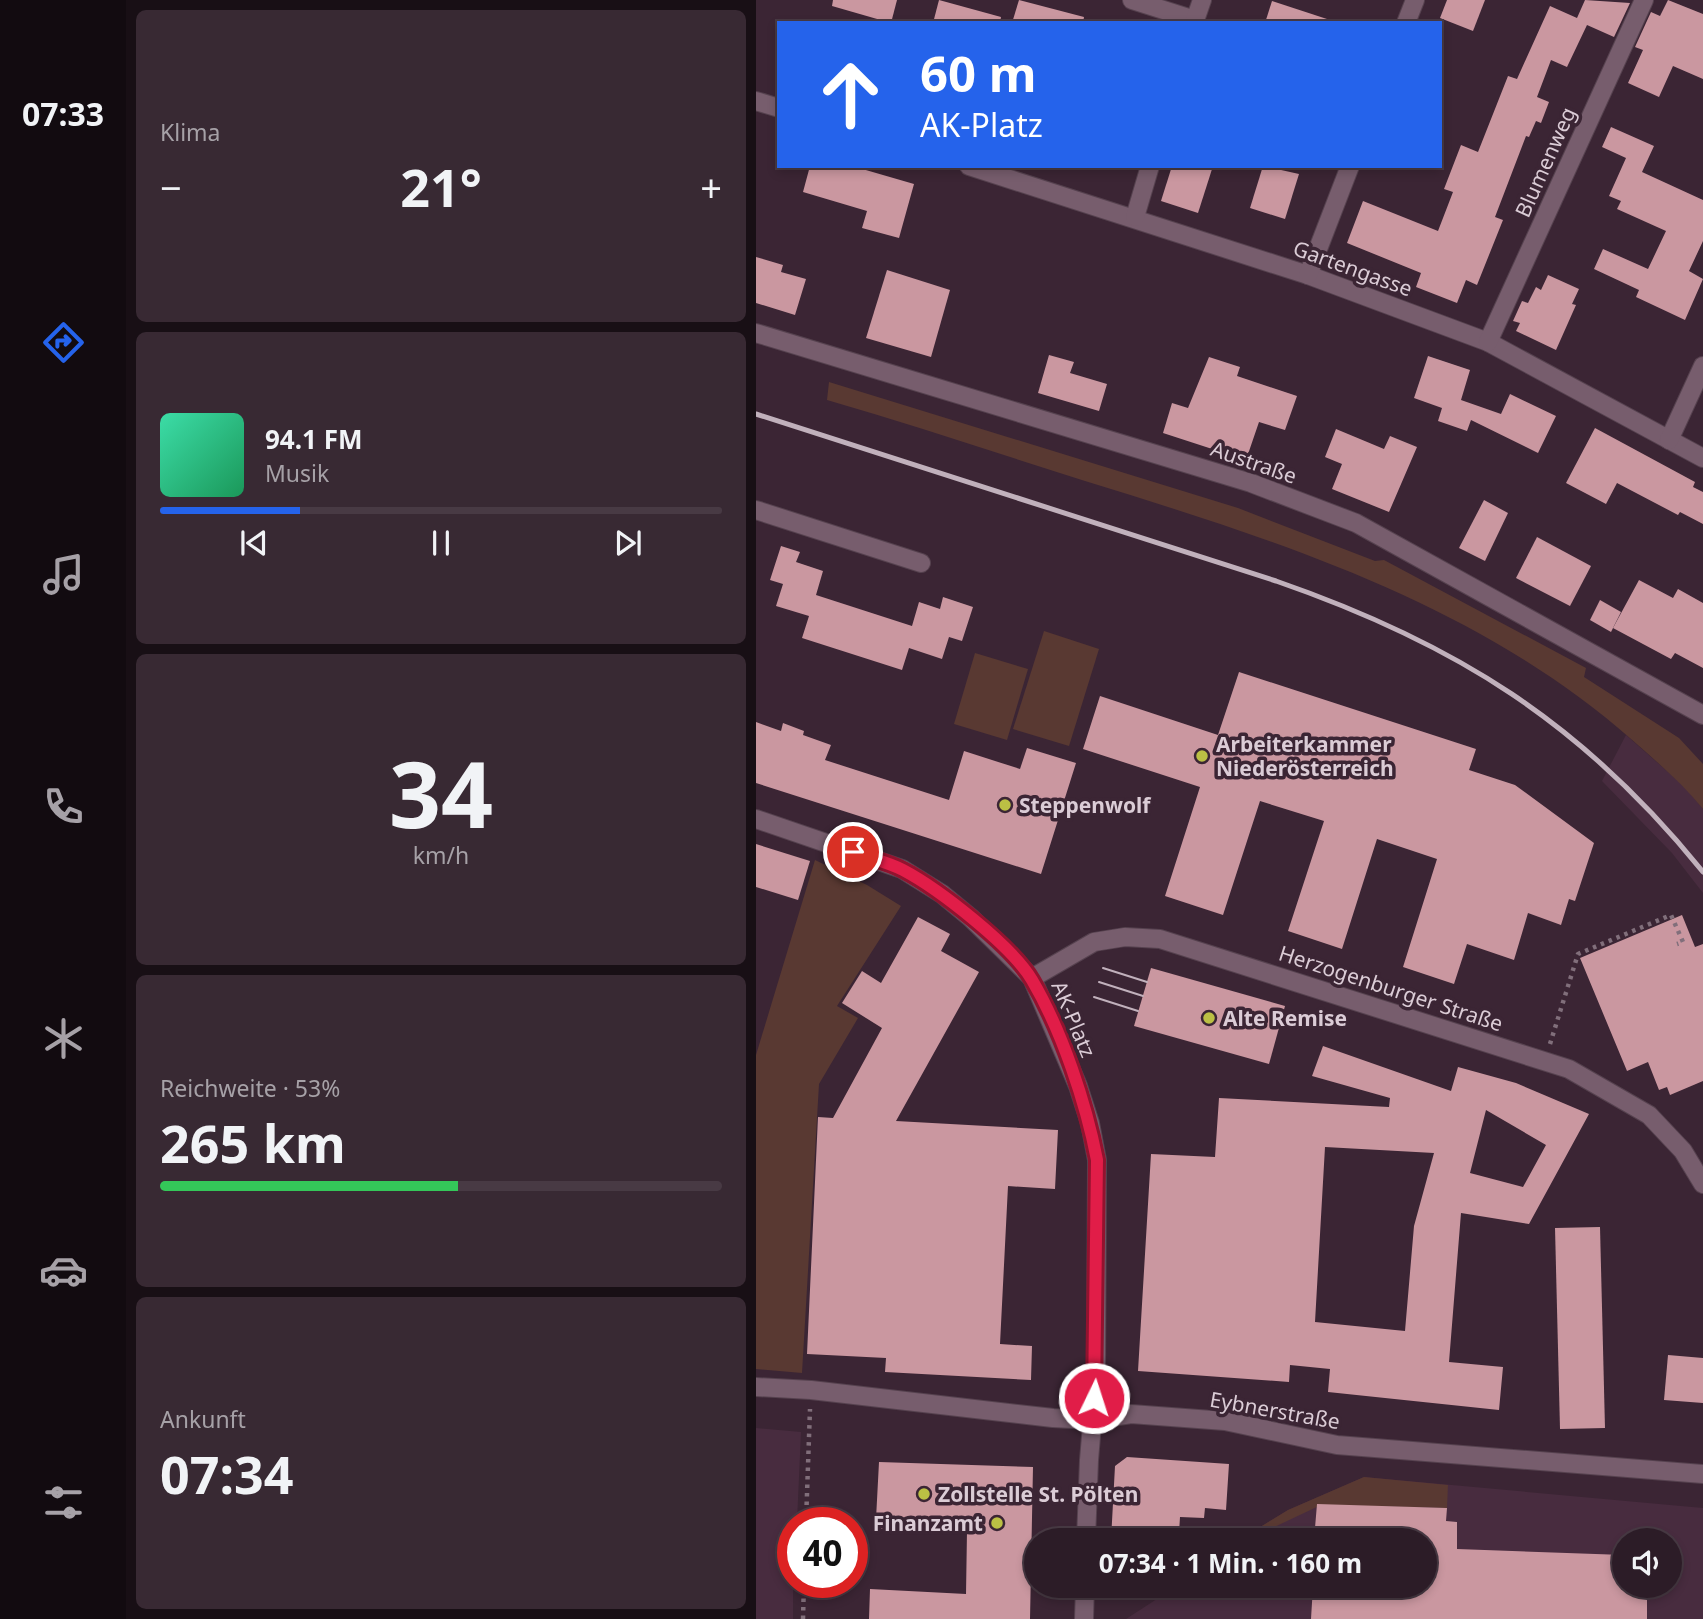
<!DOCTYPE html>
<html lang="de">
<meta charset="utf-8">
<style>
body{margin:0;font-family:"Noto Sans",sans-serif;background:#382933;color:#f1f3f6;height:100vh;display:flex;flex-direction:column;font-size:26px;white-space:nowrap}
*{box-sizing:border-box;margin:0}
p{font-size:23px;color:#a6a1a7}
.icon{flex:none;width:38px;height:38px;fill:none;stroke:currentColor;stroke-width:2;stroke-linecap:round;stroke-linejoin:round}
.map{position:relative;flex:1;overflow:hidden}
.details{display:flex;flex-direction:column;gap:10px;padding:10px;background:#180f15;width:630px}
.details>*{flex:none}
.banner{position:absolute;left:21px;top:21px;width:665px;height:147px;border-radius:0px;box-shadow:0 4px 10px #0003,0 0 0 2px #483a44;background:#2563eb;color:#fff;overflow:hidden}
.buttons{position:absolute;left:856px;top:1528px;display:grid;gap:14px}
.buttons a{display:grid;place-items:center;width:70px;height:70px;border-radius:50%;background:#2c1c27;box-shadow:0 4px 10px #0003,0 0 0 2px #483a44;font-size:35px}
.speed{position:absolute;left:21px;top:1507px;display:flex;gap:14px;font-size:35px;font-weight:700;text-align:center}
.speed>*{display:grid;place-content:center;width:91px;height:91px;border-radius:50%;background:#2c1c27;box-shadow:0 4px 10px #0003,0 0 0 2px #483a44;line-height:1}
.speed .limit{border:10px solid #d22;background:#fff;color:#111}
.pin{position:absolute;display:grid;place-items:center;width:60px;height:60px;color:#fff;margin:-30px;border:4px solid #fff;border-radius:50%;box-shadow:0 2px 7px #0007}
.me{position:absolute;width:77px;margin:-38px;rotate:4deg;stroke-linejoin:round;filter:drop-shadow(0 0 5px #0008)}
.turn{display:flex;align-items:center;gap:24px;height:147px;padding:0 28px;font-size:32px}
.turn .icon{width:91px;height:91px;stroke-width:2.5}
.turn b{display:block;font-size:49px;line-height:60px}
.big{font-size:52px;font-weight:700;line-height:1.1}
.details .widget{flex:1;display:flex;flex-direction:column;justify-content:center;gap:10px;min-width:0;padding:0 24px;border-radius:10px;background:#382933}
.details .dial{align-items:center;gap:0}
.dial b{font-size:91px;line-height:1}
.song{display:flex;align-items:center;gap:21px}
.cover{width:84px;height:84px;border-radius:10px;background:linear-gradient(135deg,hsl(160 70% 55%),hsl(150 70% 35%))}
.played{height:7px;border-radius:4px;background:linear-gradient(90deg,#2563eb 25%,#483a44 25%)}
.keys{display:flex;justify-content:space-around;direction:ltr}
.heat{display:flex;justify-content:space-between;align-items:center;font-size:38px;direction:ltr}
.charge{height:10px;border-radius:5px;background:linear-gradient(90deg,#34c759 53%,#483a44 0)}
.trip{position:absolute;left:268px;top:1528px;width:413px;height:70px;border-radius:35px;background:#2c1c27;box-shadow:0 4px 10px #0003,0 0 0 2px #483a44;font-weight:700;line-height:70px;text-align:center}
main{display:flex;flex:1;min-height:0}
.tab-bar{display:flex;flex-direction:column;width:126px;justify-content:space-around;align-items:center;background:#120b10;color:#a6a1a7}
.tab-bar .icon{width:49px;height:49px}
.tab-bar .current{color:#2563eb}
.tab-bar b{font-size:32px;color:#f1f3f6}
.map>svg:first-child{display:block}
.built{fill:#482c3f;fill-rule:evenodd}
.green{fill:#593932}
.building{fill:#ca97a0;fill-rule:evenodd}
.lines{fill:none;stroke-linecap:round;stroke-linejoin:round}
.minor-casing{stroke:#56424f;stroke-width:20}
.path{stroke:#816f7b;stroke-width:4.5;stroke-dasharray:3.5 5;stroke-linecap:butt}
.minor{stroke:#775d6d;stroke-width:18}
.tram{stroke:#c1b1bc;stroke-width:2}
.rail{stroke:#c1b1bc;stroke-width:5}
.route-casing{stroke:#92132f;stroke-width:18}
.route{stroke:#e11d48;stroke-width:12}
.poi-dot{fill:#bbc044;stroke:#3b2534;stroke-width:2.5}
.labels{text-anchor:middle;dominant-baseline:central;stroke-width:7;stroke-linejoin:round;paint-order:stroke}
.street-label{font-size:21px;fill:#dbccd6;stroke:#3b2534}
.poi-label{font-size:21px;font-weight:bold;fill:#dbccd6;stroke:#3b2534;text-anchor:start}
</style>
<main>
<nav class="tab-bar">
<b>07:33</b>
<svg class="icon current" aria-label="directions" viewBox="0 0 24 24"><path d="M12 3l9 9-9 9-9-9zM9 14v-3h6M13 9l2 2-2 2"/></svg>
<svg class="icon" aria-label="music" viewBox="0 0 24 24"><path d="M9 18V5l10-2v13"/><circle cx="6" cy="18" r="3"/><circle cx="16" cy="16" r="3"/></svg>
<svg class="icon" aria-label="phone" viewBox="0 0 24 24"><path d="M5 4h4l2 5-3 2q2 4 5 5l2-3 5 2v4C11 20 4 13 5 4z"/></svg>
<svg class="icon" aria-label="climate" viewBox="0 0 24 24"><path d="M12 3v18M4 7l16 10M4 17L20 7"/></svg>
<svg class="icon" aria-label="car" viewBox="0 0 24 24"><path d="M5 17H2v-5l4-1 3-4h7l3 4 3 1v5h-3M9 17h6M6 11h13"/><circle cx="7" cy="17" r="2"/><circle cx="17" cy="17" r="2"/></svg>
<svg class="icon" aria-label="filters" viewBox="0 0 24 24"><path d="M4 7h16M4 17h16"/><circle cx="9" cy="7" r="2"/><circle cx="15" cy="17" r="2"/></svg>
</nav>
<section class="details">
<div class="widget"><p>Klima</p>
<div class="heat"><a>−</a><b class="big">21°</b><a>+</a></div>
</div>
<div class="widget">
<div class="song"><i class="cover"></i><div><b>94.1 FM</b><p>Musik</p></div></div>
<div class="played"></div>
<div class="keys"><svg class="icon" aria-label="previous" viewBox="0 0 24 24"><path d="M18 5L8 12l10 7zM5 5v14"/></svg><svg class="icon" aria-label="pause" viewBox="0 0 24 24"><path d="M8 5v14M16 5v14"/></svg><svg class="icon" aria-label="next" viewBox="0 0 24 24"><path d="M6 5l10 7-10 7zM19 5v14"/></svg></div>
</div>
<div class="widget dial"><b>34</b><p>km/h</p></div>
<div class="widget"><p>Reichweite · 53%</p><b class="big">265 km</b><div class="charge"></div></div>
<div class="widget"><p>Ankunft</p><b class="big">07:34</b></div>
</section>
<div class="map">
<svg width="947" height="1619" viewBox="0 0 947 1619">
<rect width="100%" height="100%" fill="#3b2534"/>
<g class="built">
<polygon points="870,735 928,786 947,809 947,893 916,853 846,781"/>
<polygon points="0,1428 45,1432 41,1522 37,1522 37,1619 0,1619"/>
<path d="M 608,1477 L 947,1508 L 947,1619 L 370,1619 L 421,1586 L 668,1586 L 668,1540 L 483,1540 L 532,1510 ZM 868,1540 L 914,1540 L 914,1586 L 868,1586 Z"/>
</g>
<g class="green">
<path d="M 73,382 L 482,508 L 619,561 L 628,560 L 830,668 L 828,677 L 923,738 L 947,764 L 947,809 C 926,783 901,762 875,739 C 720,603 523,541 329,481 C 243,454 158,425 71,400 Z"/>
<polygon points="288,631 343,649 313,746 257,729"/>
<polygon points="219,653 272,669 251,740 198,724"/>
<polygon points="59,860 111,885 145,906 81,1006 102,1018 63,1084 46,1373 0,1369 0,1055"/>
<polygon points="608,1477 692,1485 691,1508 565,1505 512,1530 511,1540 483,1540 532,1510"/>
</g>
<g class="building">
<polygon points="77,0 141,0 135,23 76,6"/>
<polygon points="183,0 245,17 244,23 177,23"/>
<polygon points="263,0 328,17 327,23 256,23"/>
<polygon points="691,0 729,0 717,31 684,18"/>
<polygon points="829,0 874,3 858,37 831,25 811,67 795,60 781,97 793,102 785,123 780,121 773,137 770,136 739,217 747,220 721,285 710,280 701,303 660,287 665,273 591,243 607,201 682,231 697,192 688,189 705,145 722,152 752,76 761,79 794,6 821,18"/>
<polygon points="912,0 947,14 947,79 917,66 903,97 872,83 887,50 879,47 895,12 904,16"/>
<polygon points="516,1 571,19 570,23 509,23"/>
<polygon points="855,127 898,146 886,172 947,200 947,241 933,271 947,279 929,320 880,297 883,290 838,269 847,249 892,269 910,231 861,209 865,201 853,196 870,158 846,147"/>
<polygon points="54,166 96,166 158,184 143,238 106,228 111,211 47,192"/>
<polygon points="416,166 457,166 442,213 405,201"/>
<polygon points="507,166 543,174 529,219 494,208"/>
<polygon points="0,257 27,265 25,272 50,279 39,315 0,303"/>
<polygon points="131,270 194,290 175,357 110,338"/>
<polygon points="792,275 823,289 816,304 820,305 800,350 760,331 764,323 757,321 766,301 772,303 780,287 785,290"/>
<polygon points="293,355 318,362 314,373 351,384 343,411 282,393"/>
<polygon points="672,356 714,370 705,400 745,414 754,394 800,416 782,453 715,420 711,431 682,421 686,408 658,398"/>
<polygon points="453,357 484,367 481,376 541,396 529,430 503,422 490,460 407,433 416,403 432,408"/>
<polygon points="839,428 939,482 937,487 947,492 947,524 924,512 922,515 861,483 850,504 810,483"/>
<polygon points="580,429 628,449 634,436 661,447 633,512 576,489 586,464 569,457"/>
<polygon points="728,500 752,513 729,561 703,548"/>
<polygon points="781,537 835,566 814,606 760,578"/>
<polygon points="25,546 44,552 40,562 67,571 60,595 156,626 163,602 184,609 187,597 217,607 206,641 193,637 186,659 153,648 146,670 46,638 53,616 20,606 27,584 14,580"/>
<polygon points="883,580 917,598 922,589 947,603 947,668 919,653 915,659 857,628"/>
<polygon points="844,600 865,612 855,632 834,620"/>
<polygon points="483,672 720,749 713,770 759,785 838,843 819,901 813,899 805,925 772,913 758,960 711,944 698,984 647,967 681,859 621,839 586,949 532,931 568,821 504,801 467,915 409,896 444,787 327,749 344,696 462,735"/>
<polygon points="0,722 25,731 27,723 48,731 47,735 75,745 69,760 193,800 208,751 264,769 271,748 320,763 285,874 0,783"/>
<polygon points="0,844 54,861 42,900 0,887"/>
<polygon points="926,915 939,947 947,944 947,1081 914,1095 911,1087 903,1090 892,1062 871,1071 824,958"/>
<polygon points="162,917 194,934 185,951 223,972 140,1121 302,1130 299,1189 252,1186 244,1344 276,1346 275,1380 129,1372 130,1358 51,1354 62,1117 77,1118 126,1028 86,1003 106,971 125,983"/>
<polygon points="395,968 529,1006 513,1064 378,1026"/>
<path d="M 567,1046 L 695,1091 L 702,1067 L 760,1083 L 833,1114 L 773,1224 L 705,1213 L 693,1362 L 747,1367 L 743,1410 L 572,1392 L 574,1369 L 534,1365 L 533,1382 L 382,1371 L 395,1154 L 459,1157 L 463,1098 L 633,1107 L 634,1098 L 556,1076 ZM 730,1110 L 790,1145 L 767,1187 L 714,1173 ZM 569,1147 L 678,1153 L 658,1226 L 649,1331 L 559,1322 Z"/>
<polygon points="844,1227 849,1428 804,1429 799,1228"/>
<polygon points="912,1355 947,1358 947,1403 908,1400"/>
<polygon points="371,1457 473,1464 470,1510 449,1508 448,1518 424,1517 423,1533 409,1532 409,1540 355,1540 359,1466"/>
<polygon points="123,1462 277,1467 274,1619 113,1619 114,1589 210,1594 211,1531 125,1529 126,1519 120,1519"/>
<polygon points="561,1504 691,1508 690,1521 701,1522 701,1549 868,1555 868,1586 885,1586 885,1592 891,1592 891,1619 555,1619 557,1586 668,1586 668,1540 558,1540"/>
</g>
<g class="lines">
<g class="minor-casing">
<g id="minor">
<polyline points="376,0 439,20"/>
<polyline points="438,23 446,0"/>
<polyline points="650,23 659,0"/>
<polyline points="0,101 23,108"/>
<polyline points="213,166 552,275 732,342 947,458"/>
<polyline points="379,217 394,166"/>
<polyline points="552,275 594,166"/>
<polyline points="0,333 495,483 600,523 947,715"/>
<polyline points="732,342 888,0"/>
<polyline points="913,440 947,366"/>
<polyline points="0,510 165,563"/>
<polyline points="0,819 146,869 186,894 215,918 276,978 322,1086 334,1123 341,1160 340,1377 333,1460 330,1540"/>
<polyline points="276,978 338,942 369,937 404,939 813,1069 893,1115 927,1151 947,1184"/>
<polyline points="0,1387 55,1390 297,1418 336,1420 375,1414 469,1421 581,1445 947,1474"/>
<polyline points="328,1619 329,1586"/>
</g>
</g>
<g class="path">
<polyline points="794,1044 822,954 915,915 927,942 921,944"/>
<polyline points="50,1522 54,1409"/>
<polyline points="47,1619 48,1582"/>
</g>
<use href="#minor" class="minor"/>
<g class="tram">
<polyline points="347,968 391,982"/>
<polyline points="343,982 387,996"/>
<polyline points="338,997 382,1011"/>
</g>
<path class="rail" d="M 0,414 L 520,581 C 699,643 827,723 947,872"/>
</g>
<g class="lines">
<g class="route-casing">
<path id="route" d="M 97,852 C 113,858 132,862 147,870 C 183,889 256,946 276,980 C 306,1031 330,1103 341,1160 L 338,1398"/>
</g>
<use href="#route" class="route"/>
</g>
<g class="poi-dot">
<circle cx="446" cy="756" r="7"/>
<circle cx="249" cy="805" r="7"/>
<circle cx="453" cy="1018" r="7"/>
<circle cx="168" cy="1494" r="7"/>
<circle cx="241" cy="1523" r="7"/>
</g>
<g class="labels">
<g class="street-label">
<text transform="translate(789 162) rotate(-66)">Blumenweg</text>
<text transform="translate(597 268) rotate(20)">Gartengasse</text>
<text transform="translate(498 462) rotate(19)">Austraße</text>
<text transform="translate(635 988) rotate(18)">Herzogenburger Straße</text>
<text transform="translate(318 1019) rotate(67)">AK-Platz</text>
<text transform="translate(519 1410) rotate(10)">Eybnerstraße</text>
</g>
<g class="poi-label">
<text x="460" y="744">Arbeiterkammer<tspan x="460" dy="24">Niederösterreich</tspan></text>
<text x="263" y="805">Steppenwolf</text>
<text x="467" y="1018">Alte Remise</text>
<text x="182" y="1494">Zollstelle St. Pölten</text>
<text x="227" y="1523" text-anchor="end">Finanzamt</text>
</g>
</g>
</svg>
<div class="buttons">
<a><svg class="icon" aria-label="sound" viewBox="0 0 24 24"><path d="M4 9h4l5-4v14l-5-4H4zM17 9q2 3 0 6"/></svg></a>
</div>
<div class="speed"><div class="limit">40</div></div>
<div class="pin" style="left:97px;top:852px;background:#d93025"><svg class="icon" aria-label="arrive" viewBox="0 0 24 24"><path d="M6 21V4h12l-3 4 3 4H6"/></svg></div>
<svg class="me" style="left:338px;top:1398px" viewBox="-20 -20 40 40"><circle r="17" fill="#e11d48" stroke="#fff" stroke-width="3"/><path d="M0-11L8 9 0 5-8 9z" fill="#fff"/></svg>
<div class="trip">07:34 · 1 Min. · 160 m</div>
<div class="banner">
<div class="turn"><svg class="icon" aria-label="ahead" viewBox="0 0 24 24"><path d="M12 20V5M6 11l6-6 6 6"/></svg><div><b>60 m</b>AK-Platz</div></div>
</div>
</div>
</main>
